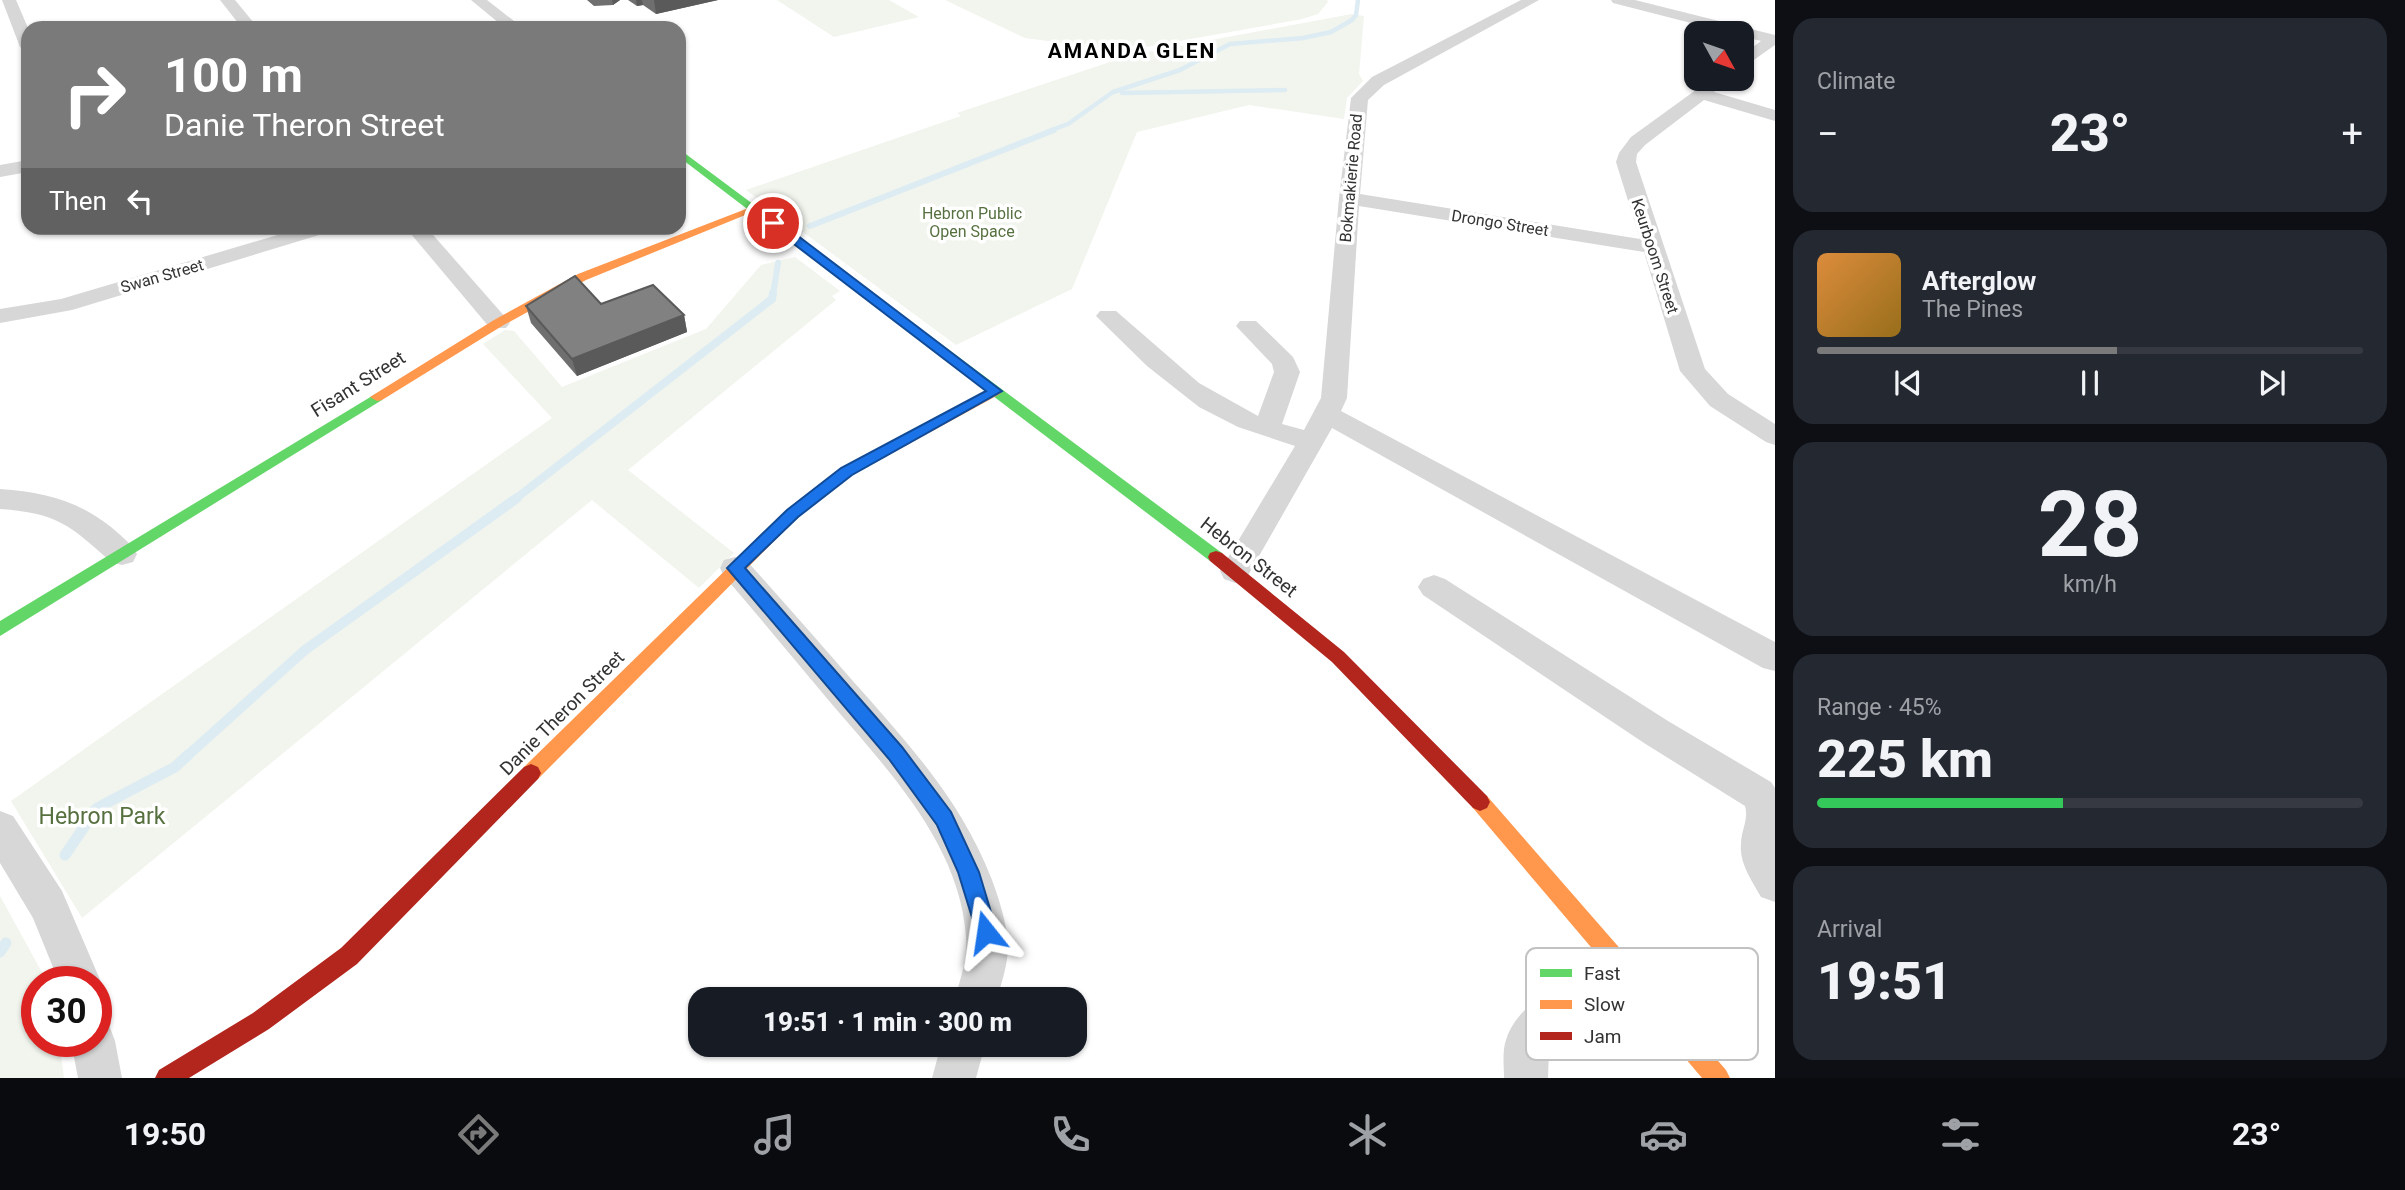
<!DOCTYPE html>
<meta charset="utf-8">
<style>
body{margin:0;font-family:Roboto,sans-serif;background:#242831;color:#f1f3f6;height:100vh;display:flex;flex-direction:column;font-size:26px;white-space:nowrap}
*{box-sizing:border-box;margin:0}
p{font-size:23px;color:#9ea1a6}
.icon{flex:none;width:38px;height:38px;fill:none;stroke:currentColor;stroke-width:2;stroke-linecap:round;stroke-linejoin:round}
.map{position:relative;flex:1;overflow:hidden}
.panel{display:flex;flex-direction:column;gap:18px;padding:18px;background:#0d0f14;width:630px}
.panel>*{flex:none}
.banner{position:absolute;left:21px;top:21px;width:665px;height:214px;border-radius:21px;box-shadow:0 2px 5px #0004;background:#7a7a7a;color:#fff;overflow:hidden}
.needle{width:46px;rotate:130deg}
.tools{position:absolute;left:1684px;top:21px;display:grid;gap:14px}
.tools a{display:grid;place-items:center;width:70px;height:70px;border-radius:14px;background:#171b24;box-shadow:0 2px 5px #0004;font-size:35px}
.speed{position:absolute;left:21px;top:966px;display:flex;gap:14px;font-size:35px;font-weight:700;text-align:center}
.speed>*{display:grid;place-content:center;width:91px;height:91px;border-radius:50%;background:#171b24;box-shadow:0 2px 5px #0004;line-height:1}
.speed .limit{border:10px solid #d22;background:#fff;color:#111}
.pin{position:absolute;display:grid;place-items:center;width:60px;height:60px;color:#fff;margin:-30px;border:4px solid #fff;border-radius:50%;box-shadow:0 2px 7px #0007}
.me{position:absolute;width:77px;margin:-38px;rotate:345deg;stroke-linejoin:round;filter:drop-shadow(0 0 5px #0008)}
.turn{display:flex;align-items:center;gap:24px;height:147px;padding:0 28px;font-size:32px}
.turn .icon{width:91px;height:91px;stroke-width:2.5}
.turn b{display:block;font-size:49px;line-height:60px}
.then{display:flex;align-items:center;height:66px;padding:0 28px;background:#0003;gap:14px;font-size:26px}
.big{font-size:52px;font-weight:800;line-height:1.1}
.panel .card{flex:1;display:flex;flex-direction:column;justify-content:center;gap:10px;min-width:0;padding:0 24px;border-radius:21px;background:#242831}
.panel .dial{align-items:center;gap:0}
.dial b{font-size:91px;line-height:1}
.song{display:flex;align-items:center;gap:21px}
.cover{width:84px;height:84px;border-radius:10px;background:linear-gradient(135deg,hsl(30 70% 55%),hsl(40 70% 35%))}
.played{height:7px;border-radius:4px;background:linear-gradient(90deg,#7a7a7a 55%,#363941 55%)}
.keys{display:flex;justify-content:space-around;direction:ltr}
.heat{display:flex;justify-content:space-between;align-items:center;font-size:38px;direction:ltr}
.charge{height:10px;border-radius:5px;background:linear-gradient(90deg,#34c759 45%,#363941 0)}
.trip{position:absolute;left:688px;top:987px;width:399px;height:70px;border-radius:21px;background:#171b24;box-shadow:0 2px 5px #0004;font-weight:800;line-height:70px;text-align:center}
.dock{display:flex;height:112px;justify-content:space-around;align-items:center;background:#090b0e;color:#9ea1a6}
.dock .icon{width:49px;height:49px}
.dock .selected{color:#7a7a7a}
.dock b{font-size:32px;color:#f1f3f6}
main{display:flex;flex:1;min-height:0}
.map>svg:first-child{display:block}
.green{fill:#f1f5ed}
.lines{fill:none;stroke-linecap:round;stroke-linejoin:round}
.stream-far4{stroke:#ddebf3;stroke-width:4.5}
.stream-far3{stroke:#ddebf3;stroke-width:6}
.stream-far2{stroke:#ddebf3;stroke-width:8}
.stream-far1{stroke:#ddebf3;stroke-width:10}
.stream{stroke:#ddebf3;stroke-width:11}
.street{fill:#d7d7d7;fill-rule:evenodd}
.fast{fill:#63d668;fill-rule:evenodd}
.slow{fill:#ff974d;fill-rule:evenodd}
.jam{fill:#b3261e;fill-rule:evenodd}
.wall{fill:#6f6f6f}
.shaded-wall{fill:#5a5a5a}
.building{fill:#818181;stroke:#5a5a5a;stroke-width:2}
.route{fill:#1a73e8;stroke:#114b97;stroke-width:2}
.labels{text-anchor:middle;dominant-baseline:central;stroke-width:7;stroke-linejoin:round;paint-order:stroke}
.far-street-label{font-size:16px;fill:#333;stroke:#fff}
.far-park-label{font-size:16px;fill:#56703f;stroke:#fff}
.street-label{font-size:19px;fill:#333;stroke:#fff}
.far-district-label{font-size:21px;font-weight:bold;letter-spacing:2px;fill:#000;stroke:#fff}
.near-park-label{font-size:23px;fill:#56703f;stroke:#fff}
.key{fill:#fff;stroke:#c2c2c2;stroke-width:2}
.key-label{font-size:19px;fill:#333}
</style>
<main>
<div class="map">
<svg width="1775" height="1078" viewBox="0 0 1775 1078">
<rect width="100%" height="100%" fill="#fff"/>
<g class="green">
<polygon points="777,0 889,0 919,17 834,37"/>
<polygon points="945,0 1327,0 1328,2 1318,14 1302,19 1124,51 1025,38"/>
<polygon points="1352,14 1364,16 1359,74 1363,81 1347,98 1344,119 1249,105 1137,132 1072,289 956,345 746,190 961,116 957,113 1131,55"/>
<polygon points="795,257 840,291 832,296 836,300 628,470 734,553 699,588 592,500 82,918 11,801 552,418 483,344 505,330 514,331 562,387 706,329 761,265"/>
<polygon points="0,896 45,978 46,982 37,982 37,1041 59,1041 64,1078 0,1078"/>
</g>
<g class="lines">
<g class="stream-far4">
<polyline points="1122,93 1285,90"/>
<polyline points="1049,131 1068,124 1113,92 1180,70 1230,44 1303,38 1331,32 1352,20 1356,15 1358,0"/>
</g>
<g class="stream-far3">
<polyline points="810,226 1054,130"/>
<polyline points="773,295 778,263"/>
</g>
<polyline class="stream-far2" points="514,500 772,299 773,293"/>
<polyline class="stream-far1" points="186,757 305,650 517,498"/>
<g class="stream">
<polyline points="65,855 97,808 175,767 188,755"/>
<polyline points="0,952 6,943"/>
</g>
<g class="street">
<polygon points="2,0 16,0 28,28 28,52 20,47"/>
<polygon points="220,0 235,0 258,28 242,28"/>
<polygon points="471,0 487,0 523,28 505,28"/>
<polygon points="1521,0 1539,0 1384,85 1368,100 1360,194 1640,239 1616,162 1619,153 1631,137 1711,79 1729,79 1714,92 1775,110 1775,121 1704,100 1645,145 1637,154 1636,162 1705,369 1728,394 1775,424 1775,445 1766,442 1710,406 1680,371 1644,252 1359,206 1347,398 1341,411 1775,642 1775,671 1763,668 1332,428 1246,579 1235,583 1224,579 1220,571 1295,446 1238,427 1199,407 1147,366 1096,316 1100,311 1116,311 1199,383 1258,416 1274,372 1272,364 1236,326 1240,321 1256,321 1293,357 1300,372 1282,424 1304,430 1321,398 1339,198 1351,98 1372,77"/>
<polygon points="1611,0 1635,0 1775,35 1775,45 1741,69 1741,56 1761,41 1741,36 1741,33 1730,33 1613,3"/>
<polygon points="28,160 28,172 0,177 0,165"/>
<polygon points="301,228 332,228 329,232 72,310 0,323 0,309 61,299"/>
<polygon points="406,228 427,228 506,318 510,323 506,328 490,328"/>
<path d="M 0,489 C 43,492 77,500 111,527 C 120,535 131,543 137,554 L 133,562 L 122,565 L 111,562 C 70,525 57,513 0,509 Z"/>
<path d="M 735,557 L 746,560 C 782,600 817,640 852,680 C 907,742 962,801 992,880 C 999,899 1006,921 1008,942 C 1009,961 1002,981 997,999 L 955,999 C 960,979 968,959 966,937 C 960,844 887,769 830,702 C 795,660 760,618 724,576 L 720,568 L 724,560 Z"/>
<path d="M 1434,575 L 1445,579 L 1668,721 L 1771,782 L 1775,788 L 1775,902 L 1761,897 C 1752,881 1739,863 1741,844 C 1741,831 1749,819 1745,806 L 1644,743 L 1423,595 L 1418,587 L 1423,579 Z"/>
<polygon points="0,811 13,816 62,891 101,982 96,994 96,982 59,982 33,918 0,863"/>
<path d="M 1632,954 L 1647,960 L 1653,975 L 1647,990 L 1567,1028 L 1549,1050 L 1548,1078 L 1504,1078 C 1504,1066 1502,1051 1506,1040 C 1519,994 1592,971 1632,954 Z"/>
<polygon points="96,1020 109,1025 115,1041 122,1078 78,1078 71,1041 96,1041"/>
<polygon points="941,1045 985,1045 976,1078 932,1078"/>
</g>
<g class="fast">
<polygon points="679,149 1222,553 1224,557 1222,561 1210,561 679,157"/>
<polygon points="377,393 384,397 382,400 0,636 0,621"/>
</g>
<g class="slow">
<polygon points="751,207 760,209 586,280 502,326 382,400 377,401 370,397 494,320 578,274"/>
<polygon points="995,387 1002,391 1000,394 852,475 798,517 538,779 531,782 524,779 521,773 524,767 788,509 842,467"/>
<polygon points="1480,793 1487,796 1726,1070 1730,1078 1702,1078 1473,808 1470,802 1473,796"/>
</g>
<g class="jam">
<polygon points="1216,551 1222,553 1344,652 1487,796 1490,802 1487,808 1480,811 1473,808 1332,662 1210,561 1208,557 1210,553"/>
<polygon points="531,764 538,767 541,773 538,779 357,964 269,1029 189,1078 155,1078 159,1070 253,1013 341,948 524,767"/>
</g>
</g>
<g class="wall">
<polygon points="587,0 620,0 613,5 594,6"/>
<polygon points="628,0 718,0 656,14 643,5 637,6"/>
<polygon points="601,304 684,315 687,332 577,376 531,323 526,306"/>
</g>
<g class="shaded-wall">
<polygon points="612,0 620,0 613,5"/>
<polygon points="636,0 642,0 643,5 637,6"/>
<polygon points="654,0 718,0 656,14"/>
<polygon points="684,315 687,332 577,376 572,359"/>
</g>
<polygon class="building" points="575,276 601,304 653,285 684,315 572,359 526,306"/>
<polygon class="route" points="769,220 777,220 1002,391 852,475 798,517 745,568 902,747 951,812 979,872 997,932 994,940 986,943 979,940 958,872 937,825 889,759 727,568 787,510 841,468 986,391 769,225"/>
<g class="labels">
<g class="far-street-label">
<text transform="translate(1351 178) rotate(-85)">Bokmakierie Road</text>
<text transform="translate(1500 223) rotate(9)">Drongo Street</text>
<text transform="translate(1655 256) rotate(72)">Keurboom Street</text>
<text transform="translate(162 276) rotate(-16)">Swan Street</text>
</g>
<g class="far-park-label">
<text x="972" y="213">Hebron Public<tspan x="972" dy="18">Open Space</tspan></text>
</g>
<g class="street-label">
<text transform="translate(358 384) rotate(-32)">Fisant Street</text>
<text transform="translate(1249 557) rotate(38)">Hebron Street</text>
<text transform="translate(562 713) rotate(-45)">Danie Theron Street</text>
</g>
<g class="far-district-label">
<text x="1132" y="51">AMANDA GLEN</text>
</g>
<g class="near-park-label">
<text x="102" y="816">Hebron Park</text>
</g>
</g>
<rect x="1526" y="948" width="232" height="112" rx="10" class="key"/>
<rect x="1540" y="969" width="32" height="8" fill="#63d668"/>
<rect x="1540" y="1000" width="32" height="9" fill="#ff974d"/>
<rect x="1540" y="1032" width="32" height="8" fill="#b3261e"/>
<g class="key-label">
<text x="1584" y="980">Fast</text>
<text x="1584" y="1011">Slow</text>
<text x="1584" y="1043">Jam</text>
</g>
</svg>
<div class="tools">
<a><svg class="needle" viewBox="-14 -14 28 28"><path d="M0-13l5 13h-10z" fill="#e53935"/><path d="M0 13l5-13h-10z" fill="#9ea1a6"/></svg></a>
</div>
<div class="speed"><div class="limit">30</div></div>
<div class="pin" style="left:773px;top:223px;background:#d93025"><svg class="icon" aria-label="arrive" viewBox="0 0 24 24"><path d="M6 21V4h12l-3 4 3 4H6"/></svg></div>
<svg class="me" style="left:986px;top:932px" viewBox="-20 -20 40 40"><path d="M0-17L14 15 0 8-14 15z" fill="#1a73e8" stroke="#fff" stroke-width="4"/></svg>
<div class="trip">19:51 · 1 min · 300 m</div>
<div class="banner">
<div class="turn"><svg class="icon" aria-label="right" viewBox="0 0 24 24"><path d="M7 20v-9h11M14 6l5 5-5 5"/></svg><div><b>100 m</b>Danie Theron Street</div></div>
<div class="then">Then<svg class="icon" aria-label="left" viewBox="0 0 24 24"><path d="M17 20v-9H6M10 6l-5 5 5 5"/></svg></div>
</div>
</div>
<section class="panel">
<div class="card"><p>Climate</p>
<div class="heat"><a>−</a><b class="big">23°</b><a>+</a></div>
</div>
<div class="card">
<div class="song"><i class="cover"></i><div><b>Afterglow</b><p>The Pines</p></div></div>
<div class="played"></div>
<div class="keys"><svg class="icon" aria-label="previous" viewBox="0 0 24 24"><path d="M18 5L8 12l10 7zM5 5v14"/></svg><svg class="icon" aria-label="pause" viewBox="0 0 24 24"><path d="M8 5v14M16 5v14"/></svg><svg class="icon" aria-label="next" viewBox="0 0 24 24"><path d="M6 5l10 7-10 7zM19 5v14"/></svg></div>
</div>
<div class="card dial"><b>28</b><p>km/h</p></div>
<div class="card"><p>Range · 45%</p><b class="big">225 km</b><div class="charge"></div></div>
<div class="card"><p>Arrival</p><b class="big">19:51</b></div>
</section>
</main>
<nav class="dock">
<b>19:50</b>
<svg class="icon selected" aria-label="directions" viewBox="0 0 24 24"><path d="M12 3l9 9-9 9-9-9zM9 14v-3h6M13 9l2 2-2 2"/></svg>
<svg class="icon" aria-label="music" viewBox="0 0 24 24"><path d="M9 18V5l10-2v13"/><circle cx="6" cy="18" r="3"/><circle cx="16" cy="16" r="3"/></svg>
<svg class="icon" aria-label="phone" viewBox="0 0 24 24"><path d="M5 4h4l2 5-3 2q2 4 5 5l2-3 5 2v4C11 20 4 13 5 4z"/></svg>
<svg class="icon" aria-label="climate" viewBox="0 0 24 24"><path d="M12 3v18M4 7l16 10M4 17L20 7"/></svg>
<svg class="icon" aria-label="car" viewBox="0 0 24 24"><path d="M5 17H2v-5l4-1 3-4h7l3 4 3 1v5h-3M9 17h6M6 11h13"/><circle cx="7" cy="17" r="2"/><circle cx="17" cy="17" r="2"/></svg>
<svg class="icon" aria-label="filters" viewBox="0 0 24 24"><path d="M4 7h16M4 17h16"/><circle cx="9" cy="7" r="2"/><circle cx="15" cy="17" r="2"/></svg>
<b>23°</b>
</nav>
